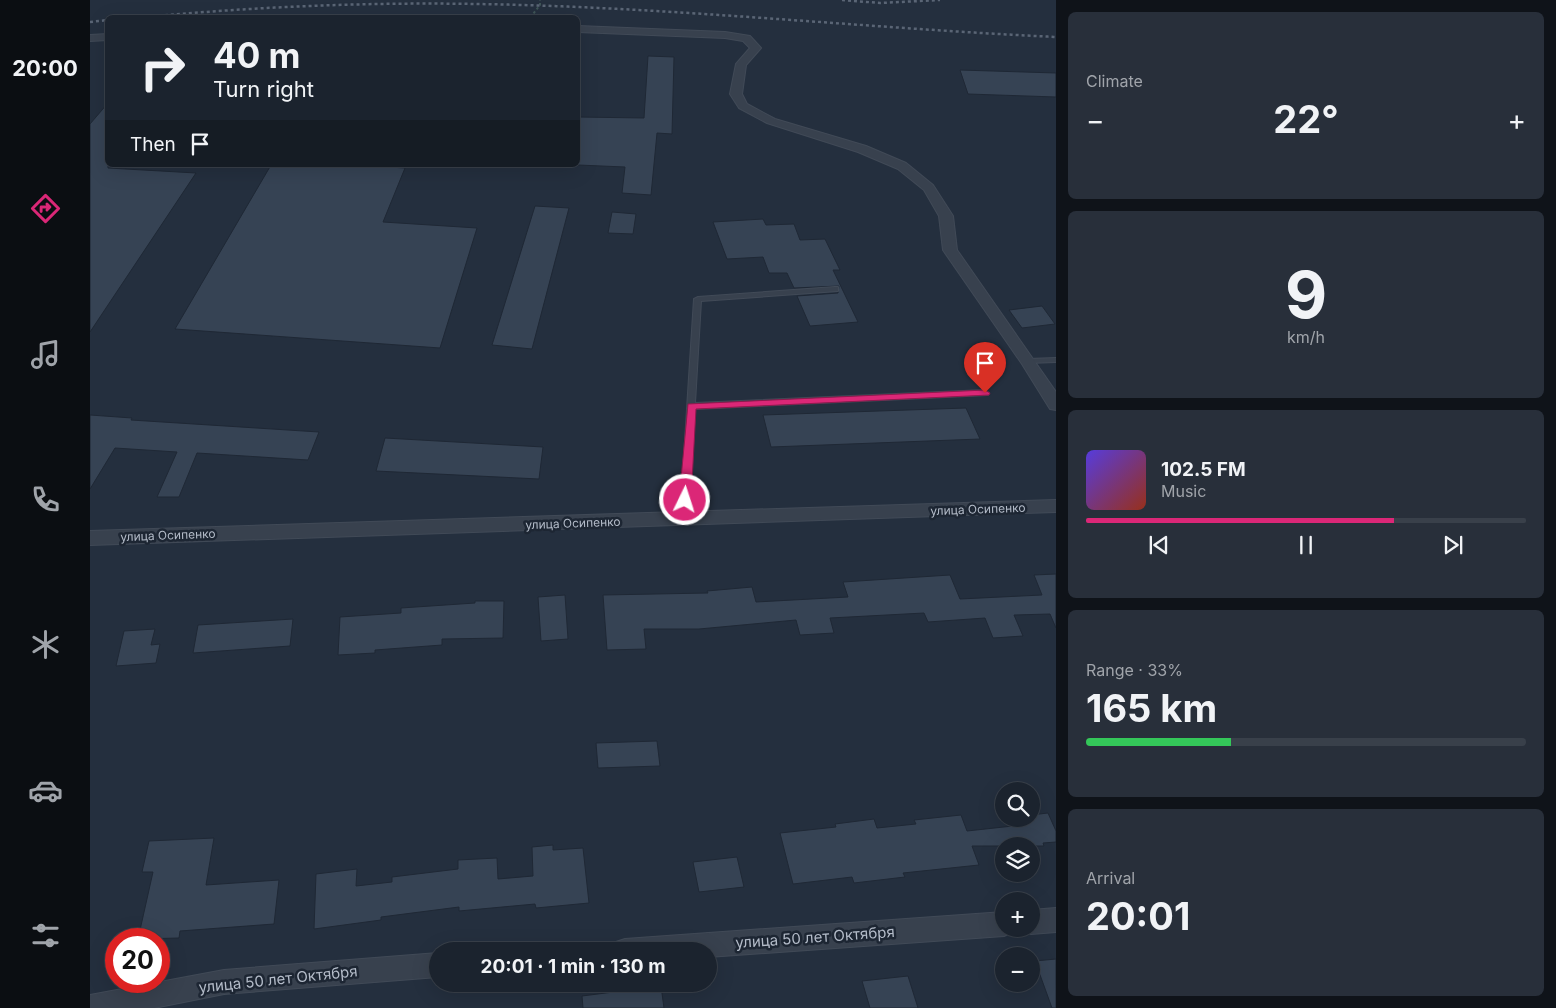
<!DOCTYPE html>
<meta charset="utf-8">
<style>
body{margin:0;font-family:Inter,sans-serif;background:#282f3a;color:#f1f3f6;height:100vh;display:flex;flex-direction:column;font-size:19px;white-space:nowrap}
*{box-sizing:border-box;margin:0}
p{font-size:16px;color:#a0a4aa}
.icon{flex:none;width:28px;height:28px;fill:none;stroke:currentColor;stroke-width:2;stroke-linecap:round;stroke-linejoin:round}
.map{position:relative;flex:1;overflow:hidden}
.drawer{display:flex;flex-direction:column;gap:12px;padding:12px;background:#0f1319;width:500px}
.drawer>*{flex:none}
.banner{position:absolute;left:15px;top:15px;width:475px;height:152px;border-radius:8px;box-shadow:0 5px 20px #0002,0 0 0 1px #39404a;background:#1b232e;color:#f1f3f6;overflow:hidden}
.controls{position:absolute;left:905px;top:782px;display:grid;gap:10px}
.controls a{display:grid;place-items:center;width:45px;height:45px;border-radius:50%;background:#1b232e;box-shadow:0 5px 20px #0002,0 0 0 1px #39404a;font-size:25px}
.speed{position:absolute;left:15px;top:928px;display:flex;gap:10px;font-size:25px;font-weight:700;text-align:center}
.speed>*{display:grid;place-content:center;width:65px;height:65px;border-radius:50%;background:#1b232e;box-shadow:0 5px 20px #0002,0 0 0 1px #39404a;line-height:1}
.speed .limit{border:8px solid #d22;background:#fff;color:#111}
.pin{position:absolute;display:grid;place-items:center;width:42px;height:42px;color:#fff;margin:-51px -21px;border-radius:50% 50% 50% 0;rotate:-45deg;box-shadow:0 0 5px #0007}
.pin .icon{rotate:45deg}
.me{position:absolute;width:55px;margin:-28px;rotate:4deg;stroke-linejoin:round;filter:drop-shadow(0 0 4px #0008)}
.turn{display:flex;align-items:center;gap:18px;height:105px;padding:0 25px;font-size:22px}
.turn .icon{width:65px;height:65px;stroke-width:2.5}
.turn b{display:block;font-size:35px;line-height:42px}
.then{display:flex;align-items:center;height:48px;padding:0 25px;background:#0003;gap:10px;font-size:19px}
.big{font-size:38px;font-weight:700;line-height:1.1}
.drawer .tile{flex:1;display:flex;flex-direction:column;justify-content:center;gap:8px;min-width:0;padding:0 18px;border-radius:8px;background:#282f3a}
.drawer .dial{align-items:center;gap:0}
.dial b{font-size:65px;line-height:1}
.song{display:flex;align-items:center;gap:15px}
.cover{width:60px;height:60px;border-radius:8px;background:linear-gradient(135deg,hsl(250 70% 55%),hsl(10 70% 35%))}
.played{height:5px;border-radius:2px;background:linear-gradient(90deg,#db2777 70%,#39404a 70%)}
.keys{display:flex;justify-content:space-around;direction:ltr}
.heat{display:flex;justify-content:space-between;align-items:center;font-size:28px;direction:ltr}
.charge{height:8px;border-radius:4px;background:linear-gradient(90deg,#34c759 33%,#39404a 0)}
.trip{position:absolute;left:339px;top:942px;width:288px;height:50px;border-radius:25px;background:#1b232e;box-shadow:0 5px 20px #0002,0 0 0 1px #39404a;font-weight:700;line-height:50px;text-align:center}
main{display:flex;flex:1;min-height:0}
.tab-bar{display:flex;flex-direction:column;width:90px;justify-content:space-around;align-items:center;background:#0b0e12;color:#a0a4aa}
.tab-bar .icon{width:35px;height:35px}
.tab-bar .active{color:#db2777}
.tab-bar b{font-size:22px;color:#f1f3f6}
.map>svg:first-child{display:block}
.building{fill:#364354;stroke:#1f2835}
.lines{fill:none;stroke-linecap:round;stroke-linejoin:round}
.service-casing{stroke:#414a57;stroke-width:2}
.minor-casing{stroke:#414a57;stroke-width:2}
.path{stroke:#3f5557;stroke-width:2;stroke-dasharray:2.5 2.5;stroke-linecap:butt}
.service{fill:#38414e;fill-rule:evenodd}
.minor{fill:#38414e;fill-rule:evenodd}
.rail{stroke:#5a6575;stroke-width:2.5;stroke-dasharray:3 3;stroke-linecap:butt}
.route{fill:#db2777;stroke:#8e194d}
.labels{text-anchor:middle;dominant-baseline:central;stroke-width:5;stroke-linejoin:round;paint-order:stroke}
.street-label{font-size:12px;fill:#b4bcc9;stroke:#1d2633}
.near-street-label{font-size:15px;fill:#b4bcc9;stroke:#1d2633}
</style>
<main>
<nav class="tab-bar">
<b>20:00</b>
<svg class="icon active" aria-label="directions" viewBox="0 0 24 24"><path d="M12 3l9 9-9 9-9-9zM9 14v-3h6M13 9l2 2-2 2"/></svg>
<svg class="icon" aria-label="music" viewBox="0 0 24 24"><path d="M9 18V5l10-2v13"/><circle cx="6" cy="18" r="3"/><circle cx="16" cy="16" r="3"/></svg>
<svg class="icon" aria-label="phone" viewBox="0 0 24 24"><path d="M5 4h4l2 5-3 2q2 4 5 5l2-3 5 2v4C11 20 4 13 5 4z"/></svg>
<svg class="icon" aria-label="climate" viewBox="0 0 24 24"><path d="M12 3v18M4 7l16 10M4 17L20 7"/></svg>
<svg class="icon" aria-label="car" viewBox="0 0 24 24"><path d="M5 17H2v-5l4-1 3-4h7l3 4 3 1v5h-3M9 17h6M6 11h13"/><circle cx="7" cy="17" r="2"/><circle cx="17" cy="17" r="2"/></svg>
<svg class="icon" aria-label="filters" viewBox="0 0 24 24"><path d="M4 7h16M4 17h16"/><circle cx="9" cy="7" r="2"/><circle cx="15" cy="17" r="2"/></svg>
</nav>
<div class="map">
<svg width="966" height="1008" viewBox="0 0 966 1008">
<rect width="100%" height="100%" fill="#242f3e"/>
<g class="building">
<polygon points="558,56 584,57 582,134 567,133 561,195 532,193 535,167 488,165 488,117 554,118"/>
<polygon points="870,70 966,73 966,97 878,94"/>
<polygon points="18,103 18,168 106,173 0,332 0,124"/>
<polygon points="181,165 267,165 315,168 293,222 387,228 350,348 85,329"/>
<polygon points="445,206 479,208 442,349 402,345"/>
<polygon points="522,212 546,214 543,234 518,233"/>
<polygon points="673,219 676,225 704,224 710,240 735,239 750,270 743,270 768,322 720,326 707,296 748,293 749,286 704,288 697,273 679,273 673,257 637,259 623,222"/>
<polygon points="952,306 965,324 932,328 919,310"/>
<polygon points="876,408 890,439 681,447 673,415"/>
<polygon points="0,415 42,418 41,420 229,432 218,460 107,453 89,497 67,497 87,452 25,448 0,489"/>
<polygon points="295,438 453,447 449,479 286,471"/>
<polygon points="966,574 966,628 960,614 924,615 933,636 903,638 895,618 838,622 834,613 740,618 744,633 710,635 706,620 609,629 554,629 556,649 517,650 513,595 618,593 617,591 662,587 666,602 758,597 753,582 860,575 870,599 952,595 944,575"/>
<polygon points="475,595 478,639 451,641 448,597"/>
<polygon points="385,601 414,601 413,638 352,639 352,645 285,650 285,653 248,655 250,617 311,613 311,608 385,603"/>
<polygon points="203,619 200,646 103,653 108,625"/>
<polygon points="65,629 61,645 70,644 66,663 26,666 34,631"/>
<polygon points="567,741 570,766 508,768 506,743"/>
<polygon points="958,813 966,831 966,842 953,843 954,846 882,846 889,865 813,873 815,877 764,883 762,877 703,884 690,833 746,827 745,824 784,819 787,828 826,824 824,820 871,815 877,831 932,825 930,819 941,819 941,815"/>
<polygon points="124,838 116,885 189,880 184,924 90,931 89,938 48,939 63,872 52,872 59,841"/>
<polygon points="463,845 463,850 493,848 499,903 446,908 445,904 369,911 369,907 291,917 291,920 224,929 226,874 267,869 266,886 302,882 302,877 368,869 368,860 407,858 408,879 443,876 442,847"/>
<polygon points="647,857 654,887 609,892 603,862"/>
<polygon points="966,959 966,1008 962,1008 945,961"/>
<polygon points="818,976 828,1008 780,1008 772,981"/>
<polygon points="571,986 574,1008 493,1008 492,996"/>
</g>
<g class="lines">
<g class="service-casing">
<g id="service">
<polygon points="745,287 748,287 748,291 611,301 605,403 895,390 899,393 898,395 605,409 598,519 594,522 591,521 590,519 604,299 608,297"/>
<polygon points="966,358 966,362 938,363 934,361 938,359"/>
</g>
</g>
<g class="minor-casing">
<g id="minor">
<polygon points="488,26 635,32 660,36 671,48 656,65 652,94 657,104 685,119 776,146 816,163 843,185 863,216 867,250 966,392 966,410 960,409 932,364 853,250 849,216 834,190 808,169 768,152 677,123 649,108 640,94 646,64 660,48 653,41 635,38 488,32"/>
<polygon points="18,34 18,40 0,41 0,35"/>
<polygon points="966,500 966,512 0,545 0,531"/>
<polygon points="966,908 966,932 941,934 933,930 932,929 941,929 941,910"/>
<polygon points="914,912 914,929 924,929 922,932 914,936 618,957 618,951 523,951 526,942 535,939"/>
<polygon points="348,953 348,977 134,994 64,1008 0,1008 0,995 134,970"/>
</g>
</g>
<polyline class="path" points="444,18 443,14 450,5 450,0"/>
<use href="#service" class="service"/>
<use href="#minor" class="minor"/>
<g class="rail">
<polyline points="752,0 790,3 850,0"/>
<path d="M 45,18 C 159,7 273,2 388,4 C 581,7 773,28 966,37"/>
<polyline points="0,22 18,20"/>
</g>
</g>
<polygon class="route" points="895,390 900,393 899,395 606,409 601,500 595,504 589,500 598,404"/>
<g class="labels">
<g class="street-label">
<text transform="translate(888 509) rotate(-2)">улица Осипенко</text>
<text transform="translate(483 523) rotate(-2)">улица Осипенко</text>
<text transform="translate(78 535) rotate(-2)">улица Осипенко</text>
</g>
<g class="near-street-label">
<text transform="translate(725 937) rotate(-4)">улица 50 лет Октября</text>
<text transform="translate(188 979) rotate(-6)">улица 50 лет Октября</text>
</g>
</g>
</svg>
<div class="controls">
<a><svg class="icon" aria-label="search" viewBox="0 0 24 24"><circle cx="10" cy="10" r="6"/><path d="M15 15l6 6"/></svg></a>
<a><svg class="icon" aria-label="layers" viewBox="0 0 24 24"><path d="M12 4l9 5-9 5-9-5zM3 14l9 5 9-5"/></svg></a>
<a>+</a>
<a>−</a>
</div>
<div class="speed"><div class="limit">20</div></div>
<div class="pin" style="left:895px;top:393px;background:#d93025"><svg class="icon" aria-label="arrive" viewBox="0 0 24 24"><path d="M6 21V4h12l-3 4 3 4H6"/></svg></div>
<svg class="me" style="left:595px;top:500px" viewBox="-20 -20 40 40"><circle r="17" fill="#db2777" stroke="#fff" stroke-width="3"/><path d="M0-11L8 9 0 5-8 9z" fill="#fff"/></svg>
<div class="trip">20:01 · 1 min · 130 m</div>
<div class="banner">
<div class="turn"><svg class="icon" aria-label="right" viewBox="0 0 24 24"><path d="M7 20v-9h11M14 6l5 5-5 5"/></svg><div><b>40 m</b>Turn right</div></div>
<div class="then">Then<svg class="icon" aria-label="arrive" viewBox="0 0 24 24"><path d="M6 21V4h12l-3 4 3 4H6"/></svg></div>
</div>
</div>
<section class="drawer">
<div class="tile"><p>Climate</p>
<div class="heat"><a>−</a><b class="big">22°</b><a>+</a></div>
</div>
<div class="tile dial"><b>9</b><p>km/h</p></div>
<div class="tile">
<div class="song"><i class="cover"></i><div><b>102.5 FM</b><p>Music</p></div></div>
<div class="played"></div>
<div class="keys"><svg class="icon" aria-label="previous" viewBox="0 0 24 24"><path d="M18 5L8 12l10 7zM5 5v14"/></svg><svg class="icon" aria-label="pause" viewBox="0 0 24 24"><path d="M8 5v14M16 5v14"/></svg><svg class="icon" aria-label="next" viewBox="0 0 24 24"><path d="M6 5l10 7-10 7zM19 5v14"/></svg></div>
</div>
<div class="tile"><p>Range · 33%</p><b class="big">165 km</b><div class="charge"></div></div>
<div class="tile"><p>Arrival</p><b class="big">20:01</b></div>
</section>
</main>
